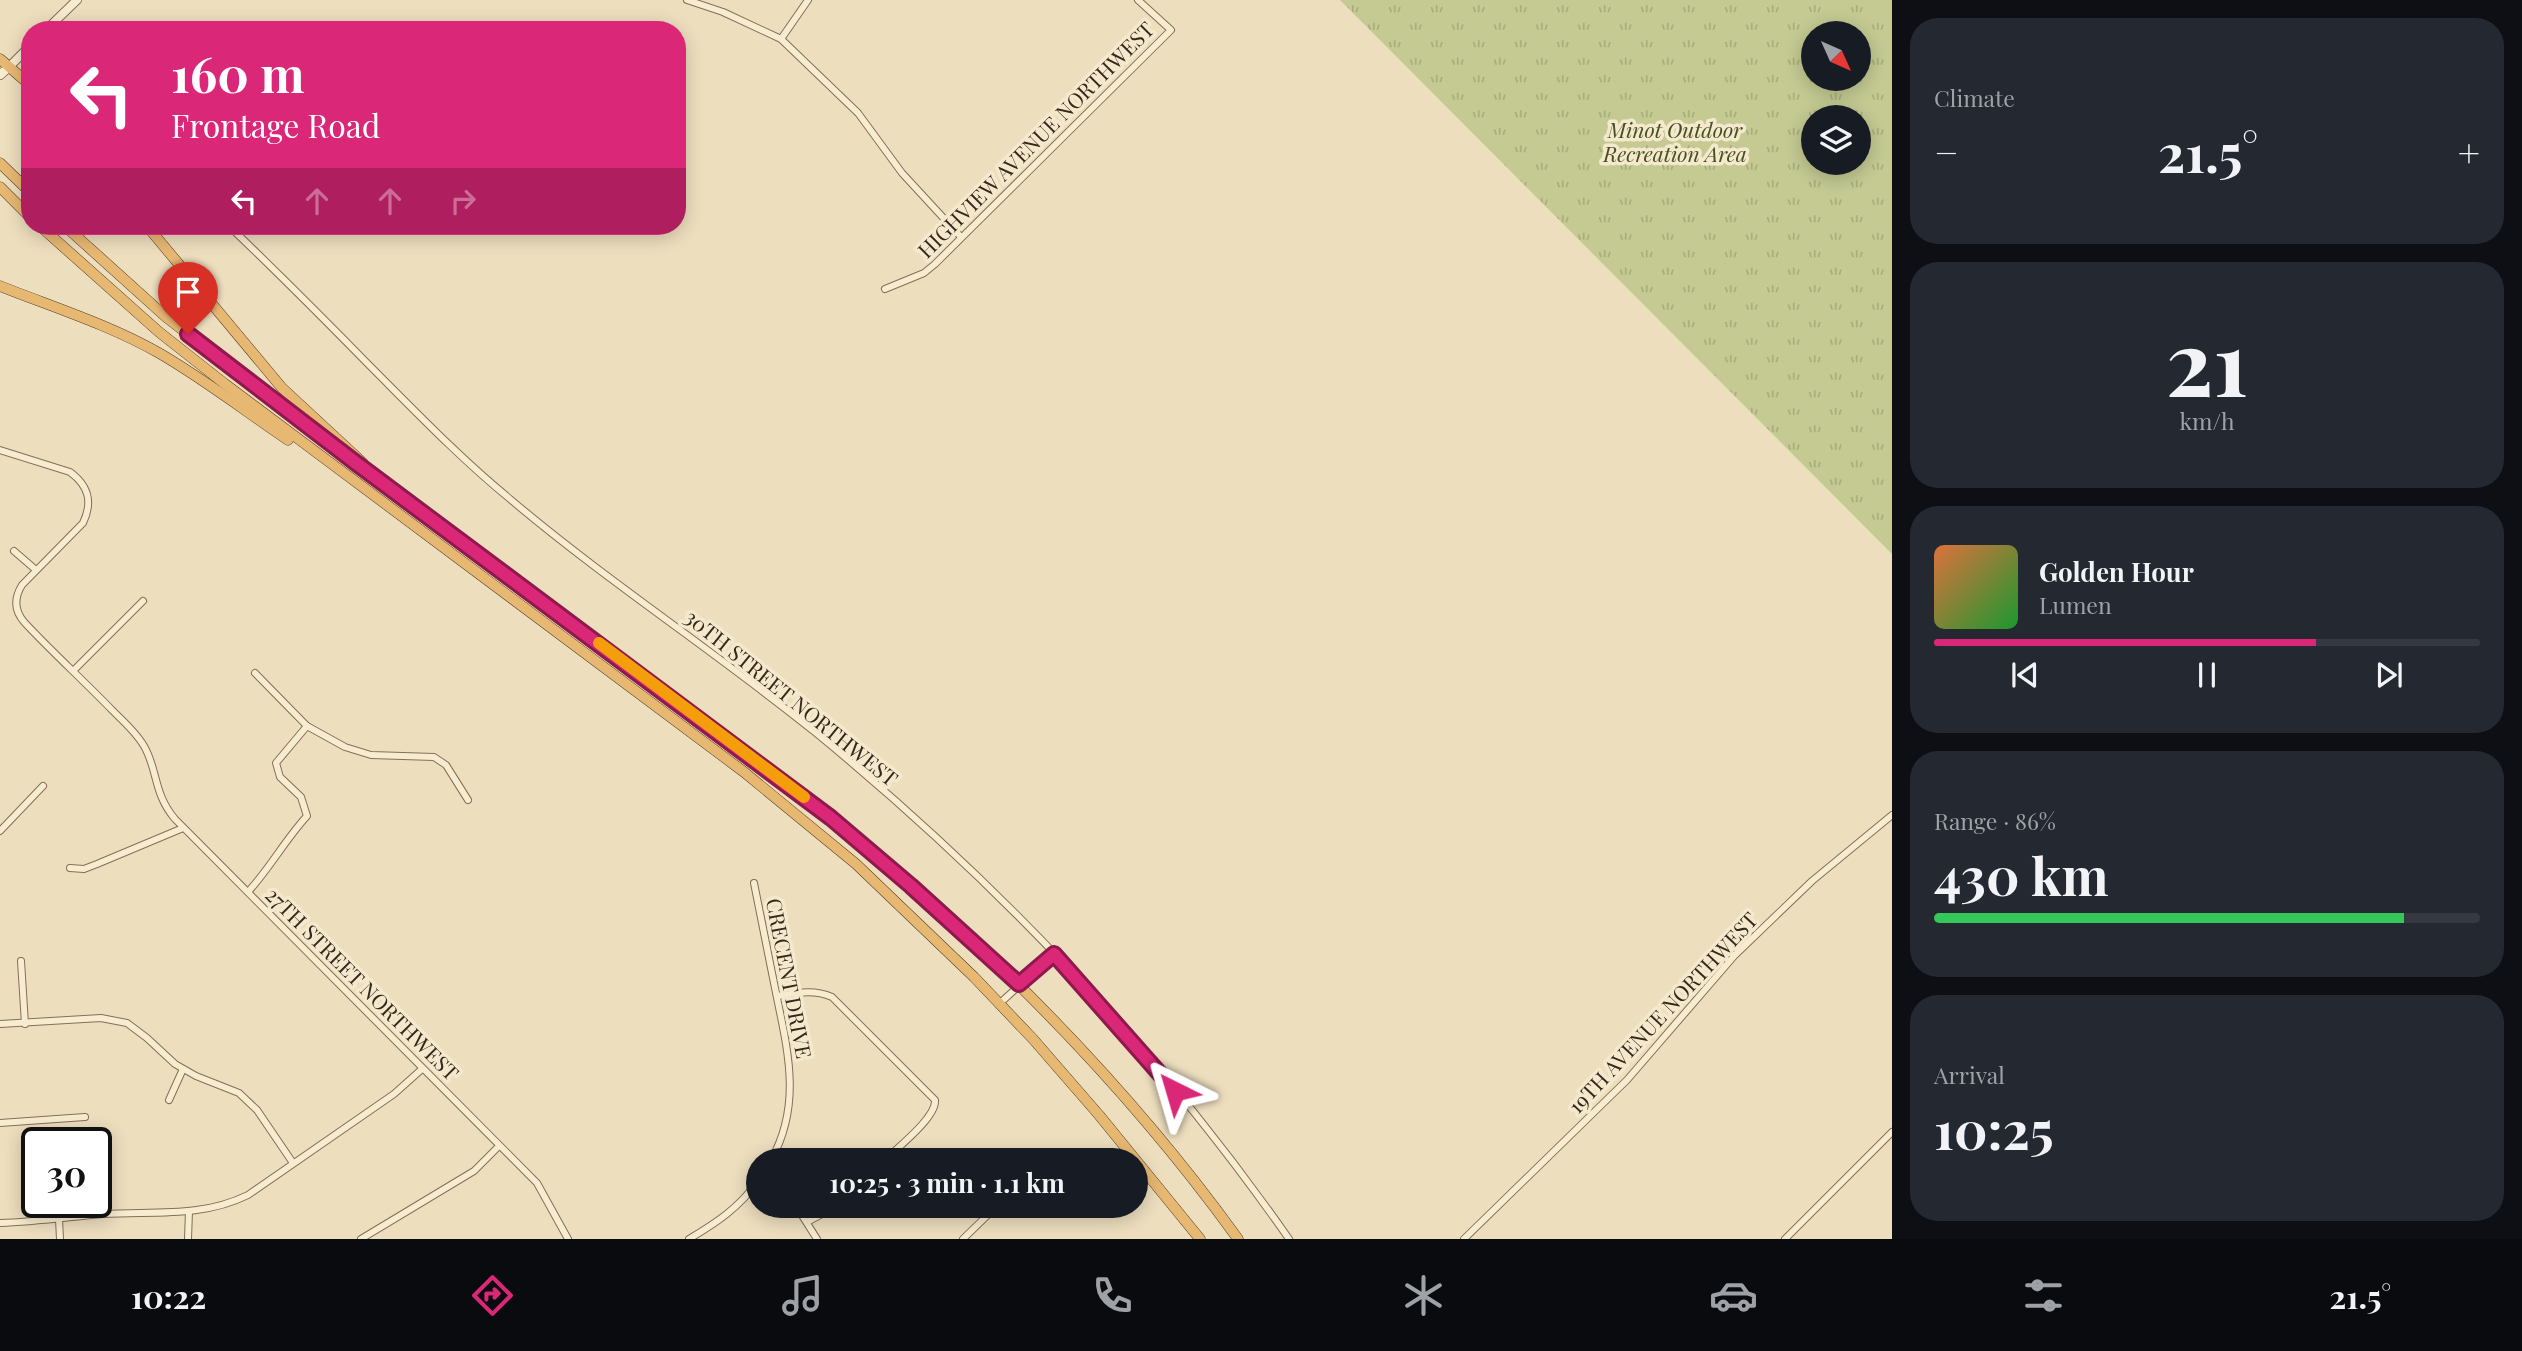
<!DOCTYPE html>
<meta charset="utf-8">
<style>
body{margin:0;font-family:"Playfair Display",serif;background:#242831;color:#f1f3f6;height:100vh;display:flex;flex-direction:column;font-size:26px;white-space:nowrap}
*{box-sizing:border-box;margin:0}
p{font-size:23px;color:#9ea1a6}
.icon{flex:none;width:38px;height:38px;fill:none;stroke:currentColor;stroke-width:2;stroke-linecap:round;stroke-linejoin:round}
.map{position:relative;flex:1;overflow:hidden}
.drawer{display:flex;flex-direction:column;gap:18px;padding:18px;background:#0d0f14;width:630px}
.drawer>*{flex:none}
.hud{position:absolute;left:21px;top:21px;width:665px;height:214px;border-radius:28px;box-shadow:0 4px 18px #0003;background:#db2777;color:#fff;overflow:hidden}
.needle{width:46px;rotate:135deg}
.buttons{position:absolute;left:1801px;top:21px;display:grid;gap:14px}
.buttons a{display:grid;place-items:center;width:70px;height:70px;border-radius:50%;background:#171b24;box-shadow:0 4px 18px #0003;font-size:35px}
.speed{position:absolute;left:21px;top:1127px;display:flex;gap:14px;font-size:35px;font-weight:700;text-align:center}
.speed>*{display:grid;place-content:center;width:91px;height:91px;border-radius:50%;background:#171b24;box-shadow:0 4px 18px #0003;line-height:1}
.speed .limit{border:4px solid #111;border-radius:10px;background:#fff;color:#111}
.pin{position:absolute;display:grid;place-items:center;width:60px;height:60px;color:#fff;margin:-72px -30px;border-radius:50% 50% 50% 0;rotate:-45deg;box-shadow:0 0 7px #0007}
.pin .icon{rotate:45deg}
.me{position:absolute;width:77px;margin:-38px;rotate:320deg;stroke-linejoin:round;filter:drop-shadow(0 0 5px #0008)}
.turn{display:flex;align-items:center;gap:24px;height:147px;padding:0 35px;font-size:32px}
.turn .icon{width:91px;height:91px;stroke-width:2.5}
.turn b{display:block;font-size:49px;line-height:60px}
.lanes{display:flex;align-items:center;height:66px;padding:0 35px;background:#0003;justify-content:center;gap:35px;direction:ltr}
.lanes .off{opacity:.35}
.big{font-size:52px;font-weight:700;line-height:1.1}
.drawer .tile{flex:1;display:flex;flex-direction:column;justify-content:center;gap:10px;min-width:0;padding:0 24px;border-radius:28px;background:#242831}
.drawer .dial{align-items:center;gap:0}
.dial b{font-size:91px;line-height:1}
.song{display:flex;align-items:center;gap:21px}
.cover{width:84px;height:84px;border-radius:10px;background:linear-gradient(135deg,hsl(20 70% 55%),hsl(130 70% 35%))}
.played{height:7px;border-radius:4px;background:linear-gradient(90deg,#db2777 70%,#363941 70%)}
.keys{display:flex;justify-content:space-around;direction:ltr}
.heat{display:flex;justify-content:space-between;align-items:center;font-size:38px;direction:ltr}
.charge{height:10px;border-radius:5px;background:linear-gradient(90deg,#34c759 86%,#363941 0)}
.trip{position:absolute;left:746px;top:1148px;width:402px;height:70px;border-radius:35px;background:#171b24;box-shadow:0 4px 18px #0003;font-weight:700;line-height:70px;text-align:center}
.tab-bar{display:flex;height:112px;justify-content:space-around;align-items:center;background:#090b0e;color:#9ea1a6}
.tab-bar .icon{width:49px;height:49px}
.tab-bar .on{color:#db2777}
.tab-bar b{font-size:32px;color:#f1f3f6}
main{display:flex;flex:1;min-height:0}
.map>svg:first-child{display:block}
.park{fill:url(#park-tufts);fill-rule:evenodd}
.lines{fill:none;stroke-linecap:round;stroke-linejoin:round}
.minor-casing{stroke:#846f57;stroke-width:8}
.tertiary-casing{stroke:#846f57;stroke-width:10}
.secondary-casing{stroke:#66503a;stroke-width:10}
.trunk-casing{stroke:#523d2c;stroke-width:11}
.minor{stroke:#f8ecd0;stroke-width:6}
.tertiary{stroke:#f8ecd0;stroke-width:8}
.secondary{stroke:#f8ecd0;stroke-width:9}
.trunk{stroke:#e7b872;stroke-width:10}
.route-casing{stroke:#8e194d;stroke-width:18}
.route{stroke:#db2777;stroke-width:12}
.slow{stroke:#f59e0b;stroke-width:12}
.labels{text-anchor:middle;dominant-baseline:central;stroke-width:7;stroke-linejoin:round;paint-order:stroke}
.park-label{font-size:21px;font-style:italic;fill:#455022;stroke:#f4e9cd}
.street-label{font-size:21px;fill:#34271b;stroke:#f4e9cd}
</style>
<main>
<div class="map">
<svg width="1892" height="1239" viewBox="0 0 1892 1239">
<defs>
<pattern id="park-tufts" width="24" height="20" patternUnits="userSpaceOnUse" patternTransform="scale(1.75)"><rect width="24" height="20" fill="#c4ca92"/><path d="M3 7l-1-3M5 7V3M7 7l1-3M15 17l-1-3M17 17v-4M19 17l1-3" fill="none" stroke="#a9ae7d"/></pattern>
</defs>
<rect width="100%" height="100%" fill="#eddebe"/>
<path class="park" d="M 1340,0 L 1892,0 L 1892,554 ZM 1813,33 L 1858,33 L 1858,79 L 1813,79 ZM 1813,117 L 1858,117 L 1858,163 L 1813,163 Z"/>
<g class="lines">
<g class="minor-casing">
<g id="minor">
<polyline points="687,0 723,12 781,39 858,113 902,173 961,237"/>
<polyline points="781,39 808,0"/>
<path d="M 229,226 C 277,272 324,319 371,367 C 416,412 460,458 510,499 C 608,582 716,652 816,733 C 994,879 1157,1050 1289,1239"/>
<polyline points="885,289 924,273 935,264 1171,30 1138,0"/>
<path d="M 0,450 L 70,472 C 89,486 93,502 83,523 L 22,585 C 14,598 14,611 25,623 C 53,653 84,681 112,710 C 123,721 136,732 144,746 C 158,770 153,793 175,819 L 537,1183 L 568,1239"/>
<polyline points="14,551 36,570"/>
<polyline points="74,670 143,601"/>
<polyline points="307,726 345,747 371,755 434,757 446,765 468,800"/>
<polyline points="0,831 43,786"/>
<polyline points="70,868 84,869 97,864 183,828"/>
<path d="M 754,883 C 761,918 768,953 775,988 C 787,1048 803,1103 771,1160"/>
<path d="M 248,892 C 270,868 285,840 307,816 L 301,797 L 280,777 L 276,763 L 307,726 L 255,673"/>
<polyline points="21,961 25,1024"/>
<path d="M 777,996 C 797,993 813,989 832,997 L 935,1100 C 937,1117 897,1148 885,1160"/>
<polyline points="999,1004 1054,954"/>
<polyline points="0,1024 101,1018 127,1023 147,1038 175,1064 196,1076 239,1093 257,1110 293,1163"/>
<polyline points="169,1100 183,1069"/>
<polyline points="0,1123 85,1117"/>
<polyline points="796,1206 817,1239"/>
<polyline points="59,1219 60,1239"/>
<polyline points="807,1222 837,1206"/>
<path d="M 0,1223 C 35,1222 69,1217 103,1214 C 154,1211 201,1218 248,1195 L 394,1094 L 422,1069"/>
<polyline points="188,1239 189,1211"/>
<polyline points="361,1239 474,1171 499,1146"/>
<path d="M 689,1239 C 716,1223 739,1208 758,1181"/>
<polyline points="963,1239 997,1206"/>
<polyline points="1464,1239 1627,1080 1735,955 1812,881 1892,815"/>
<polyline points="1785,1239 1892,1132"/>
</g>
</g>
<g class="tertiary-casing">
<g id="tertiary">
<polyline points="46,30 77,0"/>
<polyline points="10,66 30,46"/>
</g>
</g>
<g class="secondary-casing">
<polyline id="secondary" points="0,75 10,66"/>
</g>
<g class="trunk-casing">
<g id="trunk">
<polyline points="0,59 30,85"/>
<polyline points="0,163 30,192"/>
<polyline points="0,187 30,217"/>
<polyline points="40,226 159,332 225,384 744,772 856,864 974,977 1033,1039 1099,1115 1200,1239"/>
<path d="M 65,226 L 166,317 L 232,368 C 362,467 493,564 624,662 C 705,723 788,781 865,845 C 1004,962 1132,1092 1238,1239"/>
<polyline points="147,226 282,388 363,463"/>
<path d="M 0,286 C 53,307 110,325 159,353 C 204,379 245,411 288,440"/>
</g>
</g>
<use href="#minor" class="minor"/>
<use href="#tertiary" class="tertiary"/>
<use href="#secondary" class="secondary"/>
<use href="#trunk" class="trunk"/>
</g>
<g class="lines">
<g class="route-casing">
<polyline id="route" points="188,334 356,463 831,818 911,886 1019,984 1054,954 1175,1091"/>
</g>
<use href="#route" class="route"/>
<polyline class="slow" points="599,643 804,797"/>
</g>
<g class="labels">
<g class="park-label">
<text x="1675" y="129">Minot Outdoor<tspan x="1675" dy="24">Recreation Area</tspan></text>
</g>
<g class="street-label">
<text transform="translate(1035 139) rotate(-45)">HIGHVIEW AVENUE NORTHWEST</text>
<text transform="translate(792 697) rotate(39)">30TH STREET NORTHWEST</text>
<text transform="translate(790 978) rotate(79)">CRECENT DRIVE</text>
<text transform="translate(363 983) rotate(45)">27TH STREET NORTHWEST</text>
<text transform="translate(1662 1012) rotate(-47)">19TH AVENUE NORTHWEST</text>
</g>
</g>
</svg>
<div class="buttons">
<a><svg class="needle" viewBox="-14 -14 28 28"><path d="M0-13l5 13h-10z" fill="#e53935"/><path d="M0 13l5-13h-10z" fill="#9ea1a6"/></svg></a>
<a><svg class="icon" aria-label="layers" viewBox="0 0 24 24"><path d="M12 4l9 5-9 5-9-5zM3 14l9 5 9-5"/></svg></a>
</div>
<div class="speed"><div class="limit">30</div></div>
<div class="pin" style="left:188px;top:334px;background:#d93025"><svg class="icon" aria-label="arrive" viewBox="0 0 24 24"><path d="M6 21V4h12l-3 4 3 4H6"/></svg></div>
<svg class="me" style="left:1175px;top:1091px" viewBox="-20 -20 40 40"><path d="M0-17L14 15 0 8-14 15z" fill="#db2777" stroke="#fff" stroke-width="4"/></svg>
<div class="trip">10:25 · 3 min · 1.1 km</div>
<div class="hud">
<div class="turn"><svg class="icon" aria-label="left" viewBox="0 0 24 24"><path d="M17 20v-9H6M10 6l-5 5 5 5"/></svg><div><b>160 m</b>Frontage Road</div></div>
<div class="lanes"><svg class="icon" aria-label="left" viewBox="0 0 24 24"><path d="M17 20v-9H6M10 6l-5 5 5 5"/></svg><svg class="icon off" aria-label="ahead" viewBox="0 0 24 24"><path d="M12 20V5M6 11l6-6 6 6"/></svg><svg class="icon off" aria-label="ahead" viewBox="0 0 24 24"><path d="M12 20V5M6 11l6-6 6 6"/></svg><svg class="icon off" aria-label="right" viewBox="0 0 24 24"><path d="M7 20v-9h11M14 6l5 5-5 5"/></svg></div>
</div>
</div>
<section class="drawer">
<div class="tile"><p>Climate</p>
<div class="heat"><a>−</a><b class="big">21.5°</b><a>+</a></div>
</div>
<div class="tile dial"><b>21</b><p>km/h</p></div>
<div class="tile">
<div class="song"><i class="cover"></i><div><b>Golden Hour</b><p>Lumen</p></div></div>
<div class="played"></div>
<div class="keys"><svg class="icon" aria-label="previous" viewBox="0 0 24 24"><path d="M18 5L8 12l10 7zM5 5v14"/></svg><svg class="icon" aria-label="pause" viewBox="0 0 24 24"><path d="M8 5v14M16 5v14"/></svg><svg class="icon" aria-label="next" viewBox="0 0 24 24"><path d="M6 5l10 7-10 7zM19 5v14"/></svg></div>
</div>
<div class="tile"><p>Range · 86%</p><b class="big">430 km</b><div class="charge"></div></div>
<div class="tile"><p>Arrival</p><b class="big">10:25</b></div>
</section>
</main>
<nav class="tab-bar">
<b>10:22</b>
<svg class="icon on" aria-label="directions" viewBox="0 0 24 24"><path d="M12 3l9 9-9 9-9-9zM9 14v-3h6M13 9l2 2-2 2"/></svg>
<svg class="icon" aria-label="music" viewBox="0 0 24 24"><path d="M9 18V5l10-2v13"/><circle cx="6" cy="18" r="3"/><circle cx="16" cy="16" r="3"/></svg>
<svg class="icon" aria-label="phone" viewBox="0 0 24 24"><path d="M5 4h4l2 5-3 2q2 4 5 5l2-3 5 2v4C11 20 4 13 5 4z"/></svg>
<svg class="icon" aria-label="climate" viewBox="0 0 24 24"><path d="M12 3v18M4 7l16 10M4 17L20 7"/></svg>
<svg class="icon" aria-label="car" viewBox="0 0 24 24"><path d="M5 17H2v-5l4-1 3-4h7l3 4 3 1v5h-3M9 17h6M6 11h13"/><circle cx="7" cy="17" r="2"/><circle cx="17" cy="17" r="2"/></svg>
<svg class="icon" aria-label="filters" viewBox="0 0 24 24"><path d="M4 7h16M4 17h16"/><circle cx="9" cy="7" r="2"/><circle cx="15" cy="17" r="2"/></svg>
<b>21.5°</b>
</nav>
